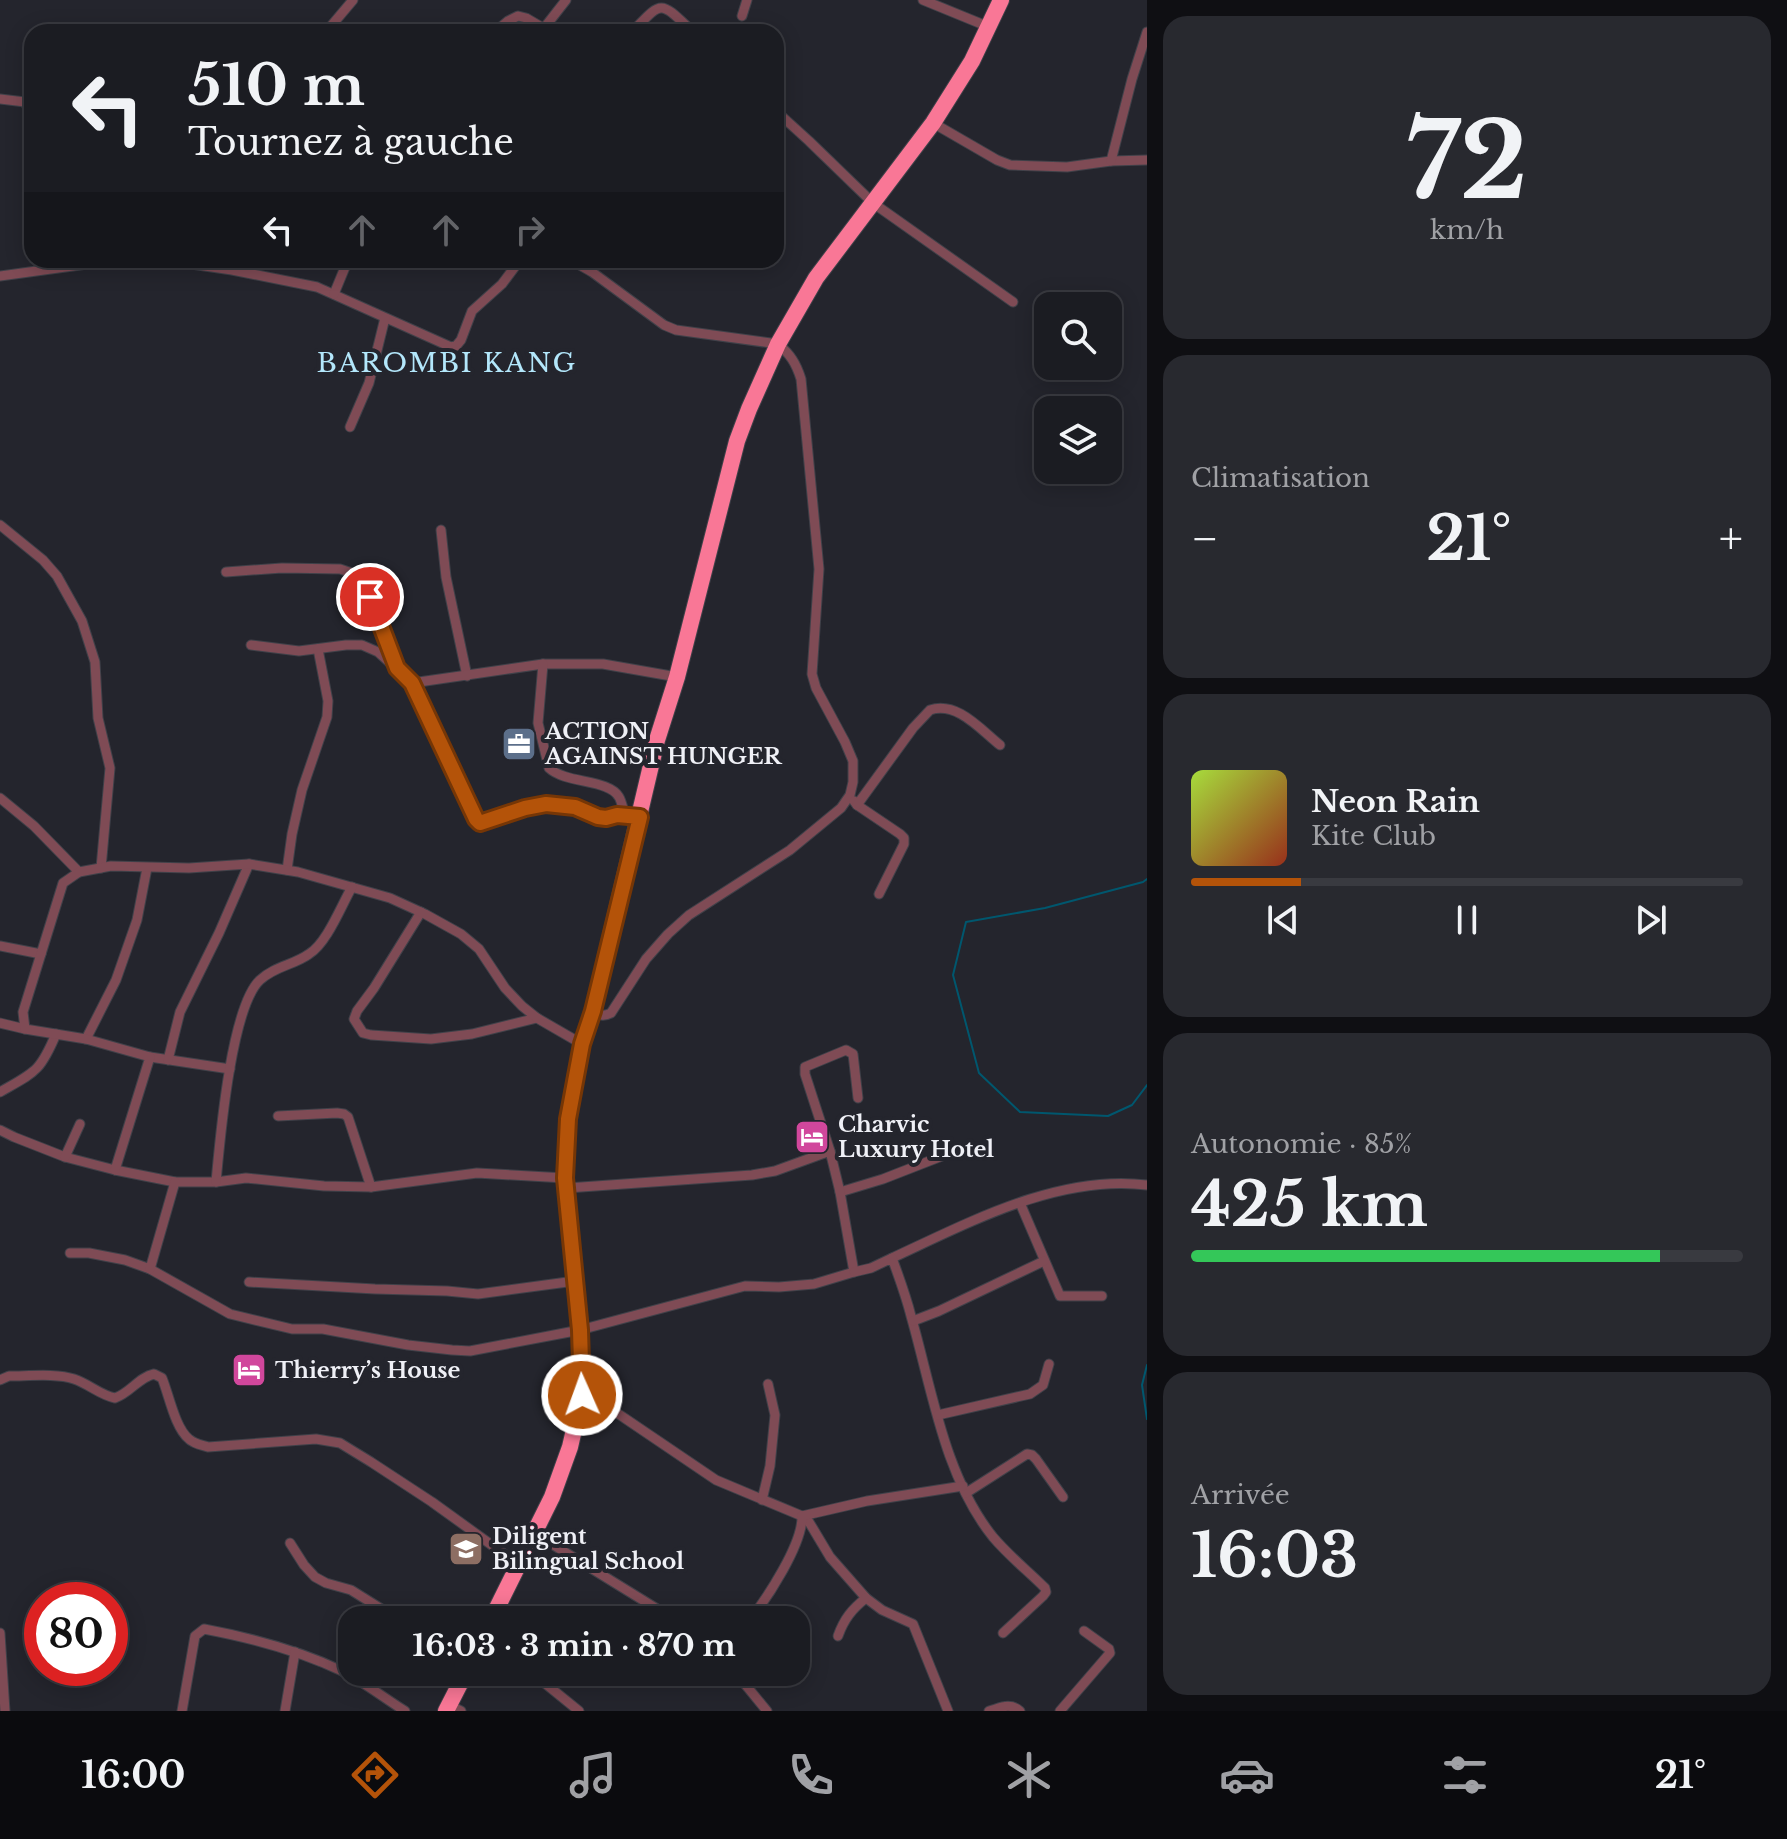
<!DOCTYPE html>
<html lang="fr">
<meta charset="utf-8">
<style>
body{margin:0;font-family:"Libre Baskerville",serif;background:#28292f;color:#f1f3f6;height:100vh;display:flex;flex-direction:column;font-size:30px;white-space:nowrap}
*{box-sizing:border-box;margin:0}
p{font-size:26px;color:#a0a1a5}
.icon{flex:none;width:44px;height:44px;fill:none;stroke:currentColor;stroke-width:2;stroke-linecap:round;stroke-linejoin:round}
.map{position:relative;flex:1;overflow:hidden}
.drawer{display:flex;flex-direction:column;gap:16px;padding:16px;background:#0f0f13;width:640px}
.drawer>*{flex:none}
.banner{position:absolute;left:24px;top:24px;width:760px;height:244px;border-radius:24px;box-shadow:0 4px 20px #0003,0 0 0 2px #393a40;background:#1b1c22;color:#f1f3f6;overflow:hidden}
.controls{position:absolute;left:1034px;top:292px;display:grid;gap:16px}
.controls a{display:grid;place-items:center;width:88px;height:88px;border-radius:16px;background:#1b1c22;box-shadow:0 4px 20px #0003,0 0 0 2px #393a40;font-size:40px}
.speed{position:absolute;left:24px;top:1582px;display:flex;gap:16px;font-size:40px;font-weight:700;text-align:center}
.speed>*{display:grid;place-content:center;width:104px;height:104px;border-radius:50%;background:#1b1c22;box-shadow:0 4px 20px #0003,0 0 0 2px #393a40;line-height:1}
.speed .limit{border:12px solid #d22;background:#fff;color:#111}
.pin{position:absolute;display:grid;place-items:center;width:68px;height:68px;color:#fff;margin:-34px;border:4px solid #fff;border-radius:50%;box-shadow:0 2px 8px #0007}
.me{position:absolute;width:88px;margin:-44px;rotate:358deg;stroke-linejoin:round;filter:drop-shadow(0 0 6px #0008)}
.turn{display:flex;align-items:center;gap:28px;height:168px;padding:0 32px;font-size:36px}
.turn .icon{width:104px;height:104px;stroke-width:2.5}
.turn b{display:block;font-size:56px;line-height:68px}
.lanes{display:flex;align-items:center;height:76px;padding:0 32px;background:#0003;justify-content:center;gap:40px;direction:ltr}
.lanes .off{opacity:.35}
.big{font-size:60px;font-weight:700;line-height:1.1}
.drawer .widget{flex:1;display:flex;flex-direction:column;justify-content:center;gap:12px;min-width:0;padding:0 28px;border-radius:24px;background:#28292f}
.drawer .dial{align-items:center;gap:0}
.dial b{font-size:104px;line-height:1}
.song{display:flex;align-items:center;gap:24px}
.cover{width:96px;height:96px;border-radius:12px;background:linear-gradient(135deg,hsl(80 70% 55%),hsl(10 70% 35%))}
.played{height:8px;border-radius:4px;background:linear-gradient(90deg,#b45309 20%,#393a40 20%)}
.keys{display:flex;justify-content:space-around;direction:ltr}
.heat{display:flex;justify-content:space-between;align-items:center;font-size:44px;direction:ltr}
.charge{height:12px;border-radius:6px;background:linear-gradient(90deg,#34c759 85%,#393a40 0)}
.trip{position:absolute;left:338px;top:1606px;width:472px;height:80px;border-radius:24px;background:#1b1c22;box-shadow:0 4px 20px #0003,0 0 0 2px #393a40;font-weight:700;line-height:80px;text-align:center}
.dock{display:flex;height:128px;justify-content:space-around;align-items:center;background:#0b0b0e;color:#a0a1a5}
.dock .icon{width:56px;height:56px}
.dock .on{color:#b45309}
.dock b{font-size:36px;color:#f1f3f6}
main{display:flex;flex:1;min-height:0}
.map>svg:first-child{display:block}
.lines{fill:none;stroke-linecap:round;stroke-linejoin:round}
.stream{stroke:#00576e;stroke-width:2}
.street-casing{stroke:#404149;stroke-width:11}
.highway-casing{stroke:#404149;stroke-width:18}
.street{stroke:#7f4b55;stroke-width:9}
.highway{stroke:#f97796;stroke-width:16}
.route-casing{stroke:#753606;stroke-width:20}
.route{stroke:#b45309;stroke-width:14}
.labels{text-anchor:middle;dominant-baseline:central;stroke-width:8;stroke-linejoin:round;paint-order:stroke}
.poi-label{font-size:22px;font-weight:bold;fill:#eff0f6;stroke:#24252d;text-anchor:start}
.quarter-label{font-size:26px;letter-spacing:2px;fill:#b3e7fb;stroke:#24252d}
</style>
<main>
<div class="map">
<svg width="1147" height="1711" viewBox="0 0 1147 1711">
<rect width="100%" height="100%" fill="#24252d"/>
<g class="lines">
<g class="stream">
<polyline points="1147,879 1143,882 1045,908 966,922 953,975 979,1073 1020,1112 1108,1116 1132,1105 1147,1085"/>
<polyline points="1147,1365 1142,1385 1147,1419"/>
</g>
<g class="street-casing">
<g id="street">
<polyline points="923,0 989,27"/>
<polyline points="742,16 747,0"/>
<polyline points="326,32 353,0"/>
<polyline points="495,32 508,21 518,16 526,18 543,28"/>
<polyline points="541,32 566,0"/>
<path d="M 632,32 C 663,0 659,0 693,32"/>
<polyline points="0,99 25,102 32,117"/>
<polyline points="776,111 809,141 873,203 1013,302"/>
<polyline points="933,123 997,160 1010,165 1067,167 1111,161 1147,160"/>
<polyline points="1111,161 1132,79 1147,32"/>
<polyline points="164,260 232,270 317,287 451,347 456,346 461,340 472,311 502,284 520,260"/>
<path d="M 571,260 L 592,272 L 664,325 L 676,330 L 778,344 C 790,354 796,363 801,379 L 819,569 L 812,674 L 816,688 L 845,742 L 853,761 L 853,782 L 850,795 L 841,808 L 790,850 L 689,915 L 668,934 L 646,959 L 611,1013 C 603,1017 600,1015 593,1011"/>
<polyline points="0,276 109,261 138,260"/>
<polyline points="334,294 348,260"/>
<polyline points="350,427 369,383 385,318"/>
<polyline points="0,525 43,560 57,576 82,621 95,662 98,718 110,768 101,868"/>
<polyline points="441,530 446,577 467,676"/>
<polyline points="226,572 282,568 340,569 352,573 360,580 370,597 396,665"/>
<polyline points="251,645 299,651 346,645 362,645 378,652 412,683 543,664 603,664 677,677"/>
<path d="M 543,664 L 538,723 L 549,768 C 566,784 609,779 619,797 C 622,802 623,810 625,815"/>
<polyline points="412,683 476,819 480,823 525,808 546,804 575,807 598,817 606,818 617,815 640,817"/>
<polyline points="0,798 34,826 79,872"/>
<polyline points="854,801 857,805 900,834 904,838 904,844 879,894"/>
<path d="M 857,805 L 913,728 L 930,710 C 957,701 980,729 1000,745"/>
<polyline points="287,870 292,834 302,790 327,717 328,701 318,649"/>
<polyline points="421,912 374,988 357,1011 354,1019 363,1033 371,1035 431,1039 472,1034 537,1018"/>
<polyline points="0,946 41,954"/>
<polyline points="0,1023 25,1029"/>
<polyline points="86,1039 116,980 137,920 147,868"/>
<polyline points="150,1057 230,1069"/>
<polyline points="168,1060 180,1012 219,933 249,864"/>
<path d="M 0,1092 C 35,1072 40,1072 56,1034"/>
<polyline points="278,1116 337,1113 344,1114 348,1117 371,1187"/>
<polyline points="0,1130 14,1137 65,1157 115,1170 175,1182 216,1182 246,1178 324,1186 371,1187 477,1173 565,1178"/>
<polyline points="65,1157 80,1124"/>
<polyline points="115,1170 150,1057 86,1039 25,1029 23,1012 63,883 79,872 111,866 189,868 249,864 298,872 390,898 425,914 461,934 479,949 505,988 522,1006 537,1018 582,1044"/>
<path d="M 216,1182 C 220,1139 231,1007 260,980 C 275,966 294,965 309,954 C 327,943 341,906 352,887"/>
<polyline points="567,1188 752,1175 775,1171 830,1151"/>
<polyline points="840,1192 883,1179 960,1149"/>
<polyline points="1020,1203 1060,1296 1102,1296"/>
<polyline points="70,1253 89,1253 125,1260 150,1269 230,1314 292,1329 323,1329 408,1345 452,1350 470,1351 580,1330 745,1286 779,1287 814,1284 854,1272 840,1192 830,1151 805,1074 805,1067 846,1050 853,1054 858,1098"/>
<path d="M 892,1258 C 970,1222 1059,1174 1147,1185"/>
<polyline points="150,1269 175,1182"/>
<path d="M 854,1272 L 871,1268 L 892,1258 C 899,1277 906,1296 911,1316 C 932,1389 944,1476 993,1537 C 1009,1556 1028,1571 1045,1588 L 1046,1592 L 1043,1596 L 1003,1633"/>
<polyline points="249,1282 375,1289 447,1291 478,1294 575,1281"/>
<polyline points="913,1321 939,1311 1044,1261"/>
<path d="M 0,1380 L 9,1376 C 28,1376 57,1373 74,1379 C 89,1384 100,1395 115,1398 C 130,1393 139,1377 154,1374 L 162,1378 C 169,1395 175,1428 189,1439 C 194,1444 202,1445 208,1447 L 316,1439 L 340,1443 L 371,1462 L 432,1502 L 518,1564"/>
<polyline points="582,1395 620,1415 716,1480 802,1516 809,1522 830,1557 866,1598 882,1610 913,1624 948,1711"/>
<polyline points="938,1415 1030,1394 1043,1385 1049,1364"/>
<polyline points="966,1493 1027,1454 1032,1455 1036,1459 1063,1497"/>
<polyline points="762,1500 770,1466 775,1415 768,1384"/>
<polyline points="534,1533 675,1620"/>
<polyline points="290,1543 304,1565 315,1577 326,1583 351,1590 399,1620"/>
<path d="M 750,1620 C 767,1598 803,1544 802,1516 L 867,1501 L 963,1486"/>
<polyline points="0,1633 5,1711"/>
<path d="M 838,1636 C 844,1619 852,1609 866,1598"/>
<polyline points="531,1672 579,1711"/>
<polyline points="735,1672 767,1711"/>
<polyline points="449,1705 461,1711"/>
<path d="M 182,1711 L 195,1636 L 204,1629 C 252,1638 298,1650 342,1671 C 364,1682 384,1698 405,1711"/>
<polyline points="285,1711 295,1652"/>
<path d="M 989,1711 C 1000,1708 1010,1702 1020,1711"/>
<polyline points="1060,1711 1110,1653 1109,1649 1084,1631"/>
</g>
</g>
<g class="highway-casing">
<g id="highway">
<polyline points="491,1620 552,1497 570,1447 582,1395 580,1330 565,1178 568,1119 582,1044 593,1011 657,740 677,677 737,441 749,409 778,344 816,278 933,123 972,61 1001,0"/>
<polyline points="446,1711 466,1672"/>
</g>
</g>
<use href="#street" class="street"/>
<use href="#highway" class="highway"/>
</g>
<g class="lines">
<g class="route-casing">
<polyline id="route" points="370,597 397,668 412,683 476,819 480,823 525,808 546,804 575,807 598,817 606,818 617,815 640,817 593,1011 582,1044 568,1119 565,1178 580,1330 582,1395"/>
</g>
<use href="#route" class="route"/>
</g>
<defs>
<g id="office-square" transform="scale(1.8)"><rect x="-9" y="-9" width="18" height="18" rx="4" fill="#5c6f8a" stroke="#24252d"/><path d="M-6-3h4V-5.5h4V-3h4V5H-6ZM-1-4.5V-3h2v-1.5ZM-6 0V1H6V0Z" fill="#fff"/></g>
<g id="hotel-square" transform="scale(1.8)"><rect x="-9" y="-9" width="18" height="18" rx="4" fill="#d1479c" stroke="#24252d"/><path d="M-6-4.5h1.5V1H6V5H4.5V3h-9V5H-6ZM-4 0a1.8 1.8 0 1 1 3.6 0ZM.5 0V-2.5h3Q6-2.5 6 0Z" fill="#fff"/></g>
<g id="school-square" transform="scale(1.8)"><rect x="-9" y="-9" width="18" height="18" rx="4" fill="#8d6e63" stroke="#24252d"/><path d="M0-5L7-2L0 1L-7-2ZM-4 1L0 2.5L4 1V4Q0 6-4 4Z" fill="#fff"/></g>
</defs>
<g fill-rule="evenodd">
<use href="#office-square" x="519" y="744"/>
<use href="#hotel-square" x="812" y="1137"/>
<use href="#hotel-square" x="249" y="1370"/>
<use href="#school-square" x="466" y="1549"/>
</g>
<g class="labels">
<g class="poi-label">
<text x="545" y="731">ACTION<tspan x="545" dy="25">AGAINST HUNGER</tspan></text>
<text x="838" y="1124">Charvic<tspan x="838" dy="25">Luxury Hotel</tspan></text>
<text x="275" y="1370">Thierry’s House</text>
<text x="492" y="1536">Diligent<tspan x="492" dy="25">Bilingual School</tspan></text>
</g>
<g class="quarter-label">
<text x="447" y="363">BAROMBI KANG</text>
</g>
</g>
</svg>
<div class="controls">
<a><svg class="icon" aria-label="search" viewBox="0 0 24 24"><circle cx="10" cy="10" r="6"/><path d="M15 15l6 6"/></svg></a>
<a><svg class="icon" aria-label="layers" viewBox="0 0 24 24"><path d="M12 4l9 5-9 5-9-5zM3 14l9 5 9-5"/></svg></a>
</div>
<div class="speed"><div class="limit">80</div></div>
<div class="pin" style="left:370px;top:597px;background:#d93025"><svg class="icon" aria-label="arrive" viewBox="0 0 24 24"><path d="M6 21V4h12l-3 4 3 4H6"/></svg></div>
<svg class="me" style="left:582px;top:1395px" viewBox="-20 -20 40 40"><circle r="17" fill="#b45309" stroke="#fff" stroke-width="3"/><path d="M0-11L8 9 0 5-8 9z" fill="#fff"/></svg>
<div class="trip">16:03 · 3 min · 870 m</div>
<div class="banner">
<div class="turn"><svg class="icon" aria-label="left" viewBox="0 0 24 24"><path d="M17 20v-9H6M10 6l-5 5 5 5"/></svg><div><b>510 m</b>Tournez à gauche</div></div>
<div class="lanes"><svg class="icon" aria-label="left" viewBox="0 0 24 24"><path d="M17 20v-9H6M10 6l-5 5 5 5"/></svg><svg class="icon off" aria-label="ahead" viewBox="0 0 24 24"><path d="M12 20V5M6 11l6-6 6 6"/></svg><svg class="icon off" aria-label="ahead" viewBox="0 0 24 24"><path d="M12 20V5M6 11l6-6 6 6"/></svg><svg class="icon off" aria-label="right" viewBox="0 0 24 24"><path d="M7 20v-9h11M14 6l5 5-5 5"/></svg></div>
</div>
</div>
<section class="drawer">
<div class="widget dial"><b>72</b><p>km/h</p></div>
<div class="widget"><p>Climatisation</p>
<div class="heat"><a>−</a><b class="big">21°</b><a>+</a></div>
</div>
<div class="widget">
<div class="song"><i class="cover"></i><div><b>Neon Rain</b><p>Kite Club</p></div></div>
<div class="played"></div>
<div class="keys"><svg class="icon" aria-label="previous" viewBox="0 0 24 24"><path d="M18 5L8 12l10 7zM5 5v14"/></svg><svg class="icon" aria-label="pause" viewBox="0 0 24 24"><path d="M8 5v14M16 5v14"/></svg><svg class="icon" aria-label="next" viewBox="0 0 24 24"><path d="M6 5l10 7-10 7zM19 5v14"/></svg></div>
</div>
<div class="widget"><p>Autonomie · 85%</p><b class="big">425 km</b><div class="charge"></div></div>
<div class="widget"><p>Arrivée</p><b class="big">16:03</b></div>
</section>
</main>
<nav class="dock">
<b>16:00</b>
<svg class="icon on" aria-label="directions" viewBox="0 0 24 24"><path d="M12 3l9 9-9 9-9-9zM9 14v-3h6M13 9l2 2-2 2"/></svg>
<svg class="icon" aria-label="music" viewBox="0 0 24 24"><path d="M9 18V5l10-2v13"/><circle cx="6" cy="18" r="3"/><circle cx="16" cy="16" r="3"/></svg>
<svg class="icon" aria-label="phone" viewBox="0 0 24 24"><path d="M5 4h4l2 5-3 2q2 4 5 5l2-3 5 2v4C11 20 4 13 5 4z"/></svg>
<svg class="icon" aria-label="climate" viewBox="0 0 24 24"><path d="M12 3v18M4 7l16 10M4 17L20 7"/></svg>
<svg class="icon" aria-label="car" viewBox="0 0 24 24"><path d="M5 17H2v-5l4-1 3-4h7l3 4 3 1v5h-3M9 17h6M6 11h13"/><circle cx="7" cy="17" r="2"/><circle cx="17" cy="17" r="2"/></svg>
<svg class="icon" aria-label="filters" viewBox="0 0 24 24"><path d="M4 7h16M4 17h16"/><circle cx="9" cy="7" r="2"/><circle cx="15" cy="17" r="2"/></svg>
<b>21°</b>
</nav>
